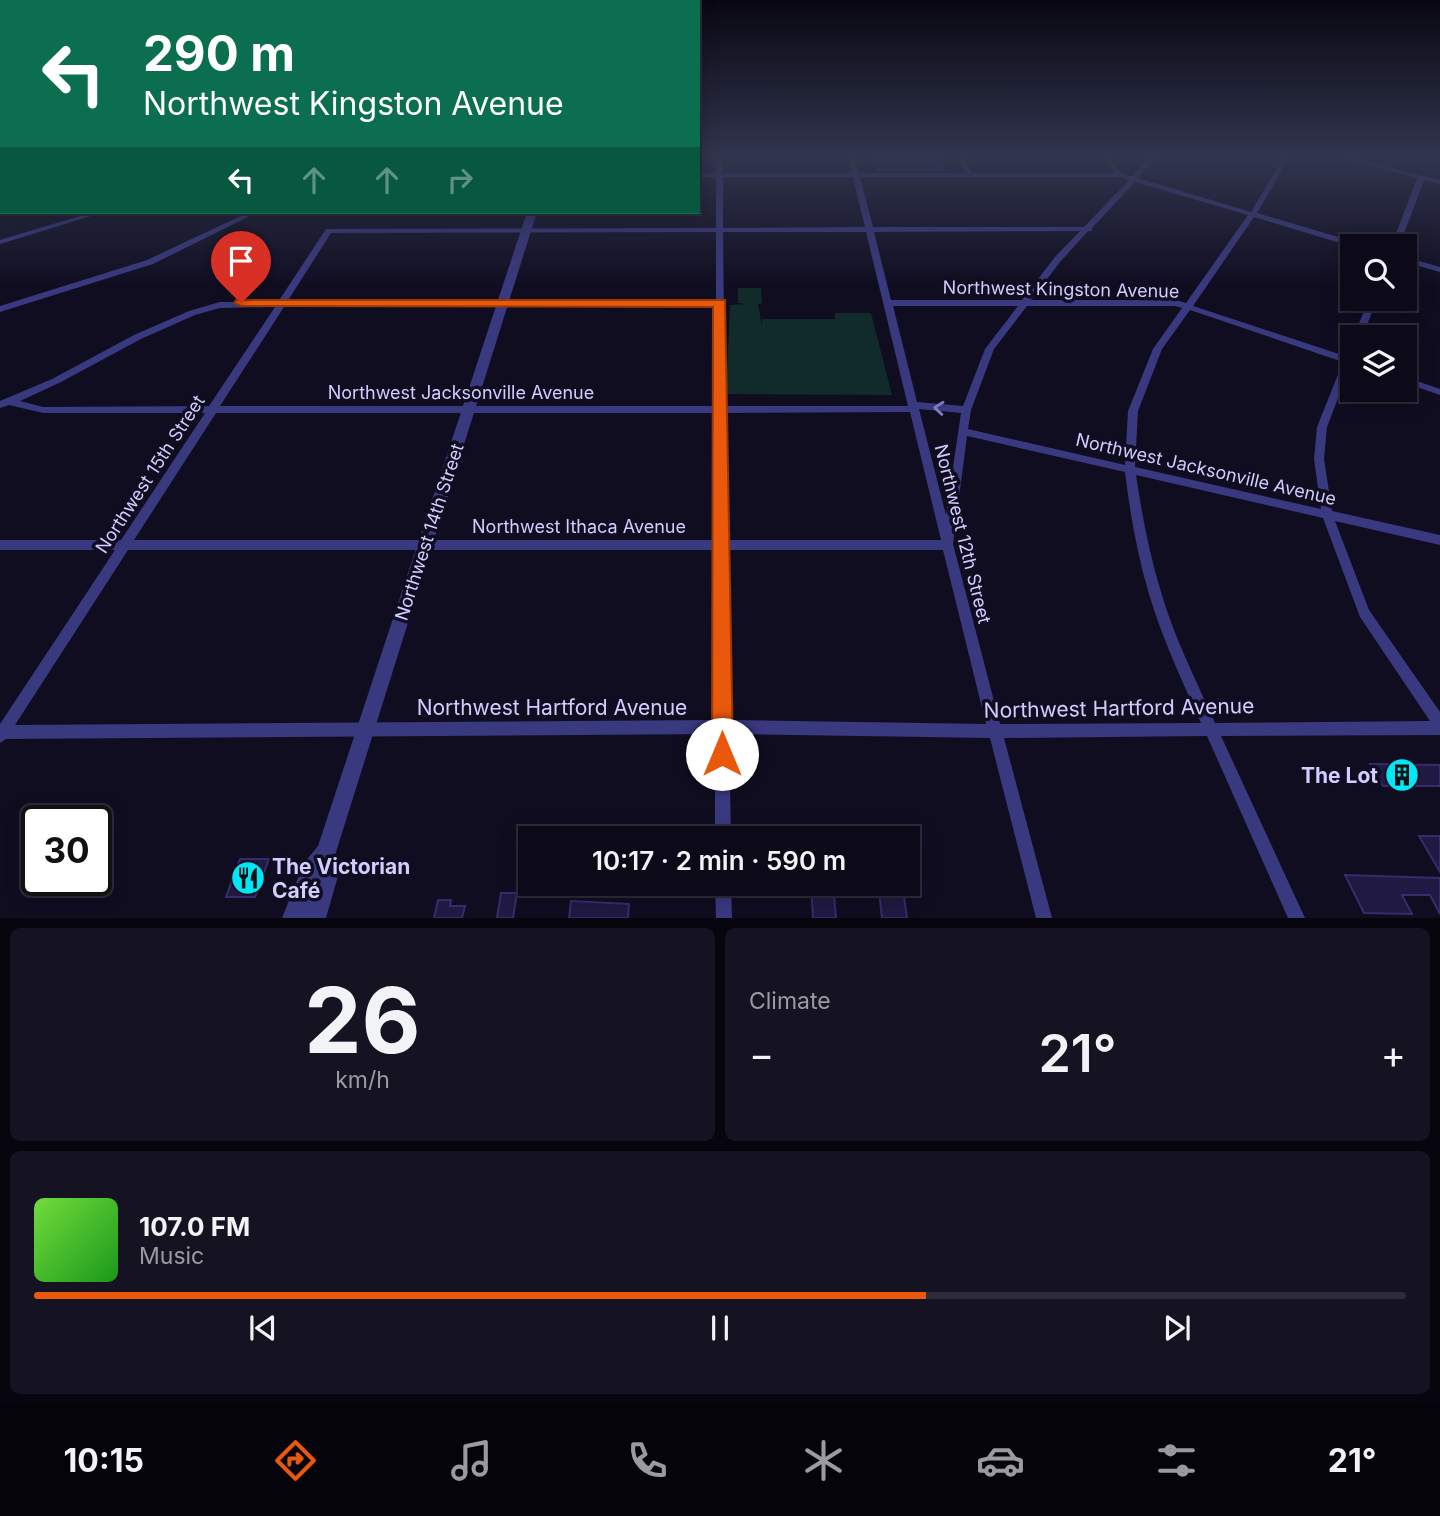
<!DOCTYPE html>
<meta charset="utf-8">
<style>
body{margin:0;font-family:Inter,sans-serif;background:#151322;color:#f1f3f6;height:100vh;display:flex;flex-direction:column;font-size:26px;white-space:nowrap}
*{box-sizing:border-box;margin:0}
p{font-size:23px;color:#9a9aa2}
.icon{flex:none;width:38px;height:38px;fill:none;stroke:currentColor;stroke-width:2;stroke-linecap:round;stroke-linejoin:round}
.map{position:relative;height:918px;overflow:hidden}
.drawer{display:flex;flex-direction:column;gap:10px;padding:10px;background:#07060e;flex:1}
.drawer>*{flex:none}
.guide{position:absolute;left:0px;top:0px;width:700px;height:214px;box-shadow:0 4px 18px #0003,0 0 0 2px #2c2b38;background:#0b6e4f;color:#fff;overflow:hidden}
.tools{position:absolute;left:1340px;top:234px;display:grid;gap:14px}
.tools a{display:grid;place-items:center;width:77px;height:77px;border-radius:0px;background:#0c0a19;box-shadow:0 4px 18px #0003,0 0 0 2px #2c2b38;font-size:35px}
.speed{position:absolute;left:21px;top:805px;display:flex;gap:14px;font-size:35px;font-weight:700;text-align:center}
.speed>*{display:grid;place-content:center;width:91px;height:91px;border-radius:50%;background:#0c0a19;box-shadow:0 4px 18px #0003,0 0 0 2px #2c2b38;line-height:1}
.speed .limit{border:4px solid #111;border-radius:10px;background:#fff;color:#111}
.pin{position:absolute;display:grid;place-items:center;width:60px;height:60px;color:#fff;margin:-72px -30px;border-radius:50% 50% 50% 0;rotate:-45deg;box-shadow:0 0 7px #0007}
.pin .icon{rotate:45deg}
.me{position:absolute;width:77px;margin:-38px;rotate:0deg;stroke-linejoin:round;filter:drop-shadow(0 0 5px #0008)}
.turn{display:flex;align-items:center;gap:24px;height:147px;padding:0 28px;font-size:32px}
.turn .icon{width:91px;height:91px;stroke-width:2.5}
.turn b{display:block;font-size:49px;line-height:60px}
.lanes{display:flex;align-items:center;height:66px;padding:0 28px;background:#0003;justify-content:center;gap:35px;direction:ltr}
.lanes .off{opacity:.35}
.big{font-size:52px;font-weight:600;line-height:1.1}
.drawer .card{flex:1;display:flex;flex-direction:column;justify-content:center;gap:10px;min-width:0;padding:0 24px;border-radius:10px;background:#151322}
.drawer .dial{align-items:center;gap:0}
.dial b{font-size:91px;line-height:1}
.song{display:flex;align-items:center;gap:21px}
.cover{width:84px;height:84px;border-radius:10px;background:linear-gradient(135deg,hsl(100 70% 55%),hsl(120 70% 35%))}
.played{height:7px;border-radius:4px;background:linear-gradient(90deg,#ea580c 65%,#2c2b38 65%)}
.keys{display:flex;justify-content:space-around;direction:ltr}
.heat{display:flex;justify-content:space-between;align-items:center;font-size:38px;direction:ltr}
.drawer .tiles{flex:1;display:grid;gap:10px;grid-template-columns:1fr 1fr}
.card:last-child{grid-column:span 2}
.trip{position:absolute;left:518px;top:826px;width:402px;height:70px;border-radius:0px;background:#0c0a19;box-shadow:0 4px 18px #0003,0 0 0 2px #2c2b38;font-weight:600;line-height:70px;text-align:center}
.menu{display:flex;height:112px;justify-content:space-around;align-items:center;background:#05040a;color:#9a9aa2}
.menu .icon{width:49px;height:49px}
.menu .on{color:#ea580c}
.menu b{font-size:32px;color:#f1f3f6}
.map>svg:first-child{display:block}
.green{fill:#102b29}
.building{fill:#201941;stroke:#362c6d;stroke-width:2}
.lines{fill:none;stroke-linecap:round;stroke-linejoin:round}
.minor{fill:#39397f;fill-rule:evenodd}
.tertiary{fill:#39397f;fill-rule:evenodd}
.oneway{stroke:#7d7cb9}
.route{fill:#ea580c;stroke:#983908;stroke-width:2}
.labels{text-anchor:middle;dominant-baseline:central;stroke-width:7;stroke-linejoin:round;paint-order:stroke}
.street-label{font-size:18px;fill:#d1cdff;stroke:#100d21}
.near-street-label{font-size:21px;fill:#d1cdff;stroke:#100d21}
.near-poi-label{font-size:21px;font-weight:bold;fill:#d1cdff;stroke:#100d21;text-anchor:end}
</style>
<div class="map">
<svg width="1440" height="918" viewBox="0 0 1440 918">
<rect width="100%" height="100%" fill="#100d21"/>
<polygon class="green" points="738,288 761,288 762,303 758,304 762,326 762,319 835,319 835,313 871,313 892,395 726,394 730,305 748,304 738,303"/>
<g class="building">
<polygon points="875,158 939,158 944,170 878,170"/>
<polygon points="1370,764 1440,765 1440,786 1383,786"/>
<polygon points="1419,836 1440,836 1440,872"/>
<polygon points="240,859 269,859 255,897 226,897"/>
<polygon points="1345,875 1440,878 1440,914 1430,895 1402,895 1412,914 1364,913"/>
<polygon points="811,884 833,884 836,918 813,918"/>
<polygon points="879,890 903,890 907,918 882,918"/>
<polygon points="501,893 517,893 513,918 497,918"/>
<polygon points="438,900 451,900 450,906 465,906 462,918 434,918"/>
<polygon points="571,901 629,904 628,918 569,918"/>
</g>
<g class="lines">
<g class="minor">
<path d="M 716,158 L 722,158 L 723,173 L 852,173 L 849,158 L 855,158 L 859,173 L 965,173 L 959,158 L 965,158 L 972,173 L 1115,173 L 1104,158 L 1110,158 L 1122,174 L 1132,176 L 1149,158 L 1156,158 L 1138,178 L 1251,212 L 1283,158 L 1289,158 L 1257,213 L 1365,245 L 1366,247 L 1353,247 L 1254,217 L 1193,306 L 1345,356 L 1348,347 L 1353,344 L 1353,365 L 1351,364 L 1327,427 L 1324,459 L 1332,511 L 1440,535 L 1440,545 L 1335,521 L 1369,610 L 1440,712 L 1440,735 L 1221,736 L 1305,918 L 1288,918 L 1207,736 L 1004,738 L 1052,918 L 1036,918 L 990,738 L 729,734 L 731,838 L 715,838 L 715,734 L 6,739 L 0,743 L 0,724 L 115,550 L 0,550 L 0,540 L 121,540 L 205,413 L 43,413 L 9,405 L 0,408 L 0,401 L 52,379 L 134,335 L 189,311 L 220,302 L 278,302 L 326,229 L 329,229 L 716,228 L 716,177 L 698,177 L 698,173 L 716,173 ZM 723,177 L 853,177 L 865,227 L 723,228 ZM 860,177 L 1120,177 L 1129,180 L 1084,227 L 873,227 ZM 1135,182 L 1248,215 L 1186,303 L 1176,300 L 1031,300 L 1060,262 L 1088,231 L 1092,231 L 1092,228 ZM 1080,231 L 1054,258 L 1022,300 L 891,300 L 874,232 ZM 716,232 L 716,300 L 287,302 L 331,233 ZM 723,232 L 866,232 L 908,406 L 725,406 ZM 716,306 L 716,406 L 220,406 L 284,307 ZM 893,306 L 1018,306 L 985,349 L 963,406 L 917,402 ZM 1027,306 L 1175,306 L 1182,308 L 1153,349 L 1128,411 L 1125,465 L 968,429 L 971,410 L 994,349 ZM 275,307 L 209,406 L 43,407 L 20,401 L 59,383 L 141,339 L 195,315 L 220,308 ZM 1190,310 L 1343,362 L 1317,427 L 1314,459 L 1321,509 L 1135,467 L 1138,411 L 1162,349 ZM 919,409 L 961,413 L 946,515 ZM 910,412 L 941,540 L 727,540 L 725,413 ZM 216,413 L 716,413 L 715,540 L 134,540 ZM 967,436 L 1125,472 C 1130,513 1137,554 1149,594 C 1162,638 1182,681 1201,723 L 1000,724 L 953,544 ZM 1136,475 L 1323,518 L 1360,617 L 1430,721 L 1215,723 C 1196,680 1174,637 1161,592 C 1149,553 1142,515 1136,475 ZM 128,550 L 715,550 L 715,720 L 15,725 ZM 727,550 L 943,550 L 986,724 L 729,720 Z"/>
<polygon points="1342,158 1352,158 1440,180 1440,184 1424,180 1399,247 1391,247 1417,178 1343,159"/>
<rect x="0" y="174" width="2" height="4"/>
<rect x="0" y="188" width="2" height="5"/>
<polygon points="93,212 104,212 0,244 0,240"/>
<polygon points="249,212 258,212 153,264 0,312 0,306 147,260"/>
<polygon points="1405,257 1440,267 1440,272 1405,262"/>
<polygon points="1369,299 1377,299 1362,338 1353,338"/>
<polygon points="1405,377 1440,389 1440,395 1405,383"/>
<polygon points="715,884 731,884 732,918 716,918"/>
</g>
<polygon class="tertiary" points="527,212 537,212 336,852 340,869 326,918 304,918 305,914 304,918 282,918 304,863 318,846"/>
</g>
<defs><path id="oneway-chevron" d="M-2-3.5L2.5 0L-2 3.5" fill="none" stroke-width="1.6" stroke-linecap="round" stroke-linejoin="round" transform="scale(1.75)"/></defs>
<use class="oneway" href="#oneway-chevron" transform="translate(939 408) rotate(-175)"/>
<linearGradient id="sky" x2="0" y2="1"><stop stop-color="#090712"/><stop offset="0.55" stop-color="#31354e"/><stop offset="1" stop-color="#31354e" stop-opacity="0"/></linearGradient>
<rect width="1440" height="286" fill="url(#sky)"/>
<polygon class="route" points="236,300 725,300 733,754 730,762 722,765 715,762 712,754 713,307 241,306 234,303"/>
<defs>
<g id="building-disc" transform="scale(1.75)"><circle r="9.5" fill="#02e6f5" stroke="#100d21"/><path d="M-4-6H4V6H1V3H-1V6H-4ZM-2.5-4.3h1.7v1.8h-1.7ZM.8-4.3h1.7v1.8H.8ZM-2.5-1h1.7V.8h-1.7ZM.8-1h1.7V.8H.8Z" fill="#111"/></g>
<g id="restaurant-disc" transform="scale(1.75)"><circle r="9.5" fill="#02e6f5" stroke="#100d21"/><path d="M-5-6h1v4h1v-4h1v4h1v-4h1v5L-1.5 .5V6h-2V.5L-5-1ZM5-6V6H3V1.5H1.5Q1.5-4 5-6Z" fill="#111"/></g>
</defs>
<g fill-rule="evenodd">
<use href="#building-disc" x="1402" y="775"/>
<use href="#restaurant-disc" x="248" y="878"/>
</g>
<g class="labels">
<g class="street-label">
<text transform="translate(1061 289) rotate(1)">Northwest Kingston Avenue</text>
<text x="461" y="392">Northwest Jacksonville Avenue</text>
<text transform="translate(1206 469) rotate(13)">Northwest Jacksonville Avenue</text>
<text transform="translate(150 474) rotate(-57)">Northwest 15th Street</text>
<text x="579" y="526">Northwest Ithaca Avenue</text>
<text transform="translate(429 532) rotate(-72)">Northwest 14th Street</text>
<text transform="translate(963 534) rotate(76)">Northwest 12th Street</text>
</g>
<g class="near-street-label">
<text x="552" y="707">Northwest Hartford Avenue</text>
<text transform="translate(1119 708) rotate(-1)">Northwest Hartford Avenue</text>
</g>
<g class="near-poi-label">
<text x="1378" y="775">The Lot</text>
<text x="272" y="866" text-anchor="start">The Victorian<tspan x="272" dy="24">Café</tspan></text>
</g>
</g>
</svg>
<div class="tools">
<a><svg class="icon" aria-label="search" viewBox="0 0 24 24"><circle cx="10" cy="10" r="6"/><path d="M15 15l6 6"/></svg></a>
<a><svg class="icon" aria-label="layers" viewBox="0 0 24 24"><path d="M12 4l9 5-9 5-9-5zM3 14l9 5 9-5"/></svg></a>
</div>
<div class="speed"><div class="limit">30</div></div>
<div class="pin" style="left:241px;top:303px;background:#d93025"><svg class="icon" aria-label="arrive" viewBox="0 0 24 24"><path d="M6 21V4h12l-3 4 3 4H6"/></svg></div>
<svg class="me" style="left:722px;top:754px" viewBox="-20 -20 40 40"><circle r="19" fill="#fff"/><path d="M0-13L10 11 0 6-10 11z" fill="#ea580c"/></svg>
<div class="trip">10:17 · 2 min · 590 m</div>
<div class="guide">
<div class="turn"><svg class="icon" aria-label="left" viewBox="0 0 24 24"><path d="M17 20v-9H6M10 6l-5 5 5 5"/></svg><div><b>290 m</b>Northwest Kingston Avenue</div></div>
<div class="lanes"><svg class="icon" aria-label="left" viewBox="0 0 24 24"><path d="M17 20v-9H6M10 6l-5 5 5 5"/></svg><svg class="icon off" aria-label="ahead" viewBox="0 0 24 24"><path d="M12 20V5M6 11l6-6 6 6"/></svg><svg class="icon off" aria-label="ahead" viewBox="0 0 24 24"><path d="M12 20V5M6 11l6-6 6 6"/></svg><svg class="icon off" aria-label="right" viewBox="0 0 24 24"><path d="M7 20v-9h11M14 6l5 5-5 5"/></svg></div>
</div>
</div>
<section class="drawer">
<div class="tiles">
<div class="card dial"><b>26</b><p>km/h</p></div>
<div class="card"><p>Climate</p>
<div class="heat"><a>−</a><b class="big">21°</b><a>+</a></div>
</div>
<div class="card">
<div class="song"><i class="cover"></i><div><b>107.0 FM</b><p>Music</p></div></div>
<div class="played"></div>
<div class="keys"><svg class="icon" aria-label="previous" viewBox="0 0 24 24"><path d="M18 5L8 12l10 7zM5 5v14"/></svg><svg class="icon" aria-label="pause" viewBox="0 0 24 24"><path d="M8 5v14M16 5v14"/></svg><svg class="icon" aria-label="next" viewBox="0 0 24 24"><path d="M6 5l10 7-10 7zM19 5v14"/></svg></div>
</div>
</div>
</section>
<nav class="menu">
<b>10:15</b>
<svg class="icon on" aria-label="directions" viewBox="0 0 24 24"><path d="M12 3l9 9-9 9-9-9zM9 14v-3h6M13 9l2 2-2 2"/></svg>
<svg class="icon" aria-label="music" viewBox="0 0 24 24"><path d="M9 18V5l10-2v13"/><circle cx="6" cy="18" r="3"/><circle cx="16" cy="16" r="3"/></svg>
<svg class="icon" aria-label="phone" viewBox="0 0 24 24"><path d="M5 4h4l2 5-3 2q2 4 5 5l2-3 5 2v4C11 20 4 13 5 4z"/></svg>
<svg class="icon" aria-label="climate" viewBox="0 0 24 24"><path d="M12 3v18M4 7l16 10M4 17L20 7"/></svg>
<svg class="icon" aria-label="car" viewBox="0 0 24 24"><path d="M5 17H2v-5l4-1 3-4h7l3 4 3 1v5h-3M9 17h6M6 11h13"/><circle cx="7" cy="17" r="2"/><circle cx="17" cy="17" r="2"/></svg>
<svg class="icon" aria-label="filters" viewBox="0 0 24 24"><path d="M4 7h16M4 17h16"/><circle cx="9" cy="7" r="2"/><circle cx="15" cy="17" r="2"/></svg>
<b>21°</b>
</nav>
